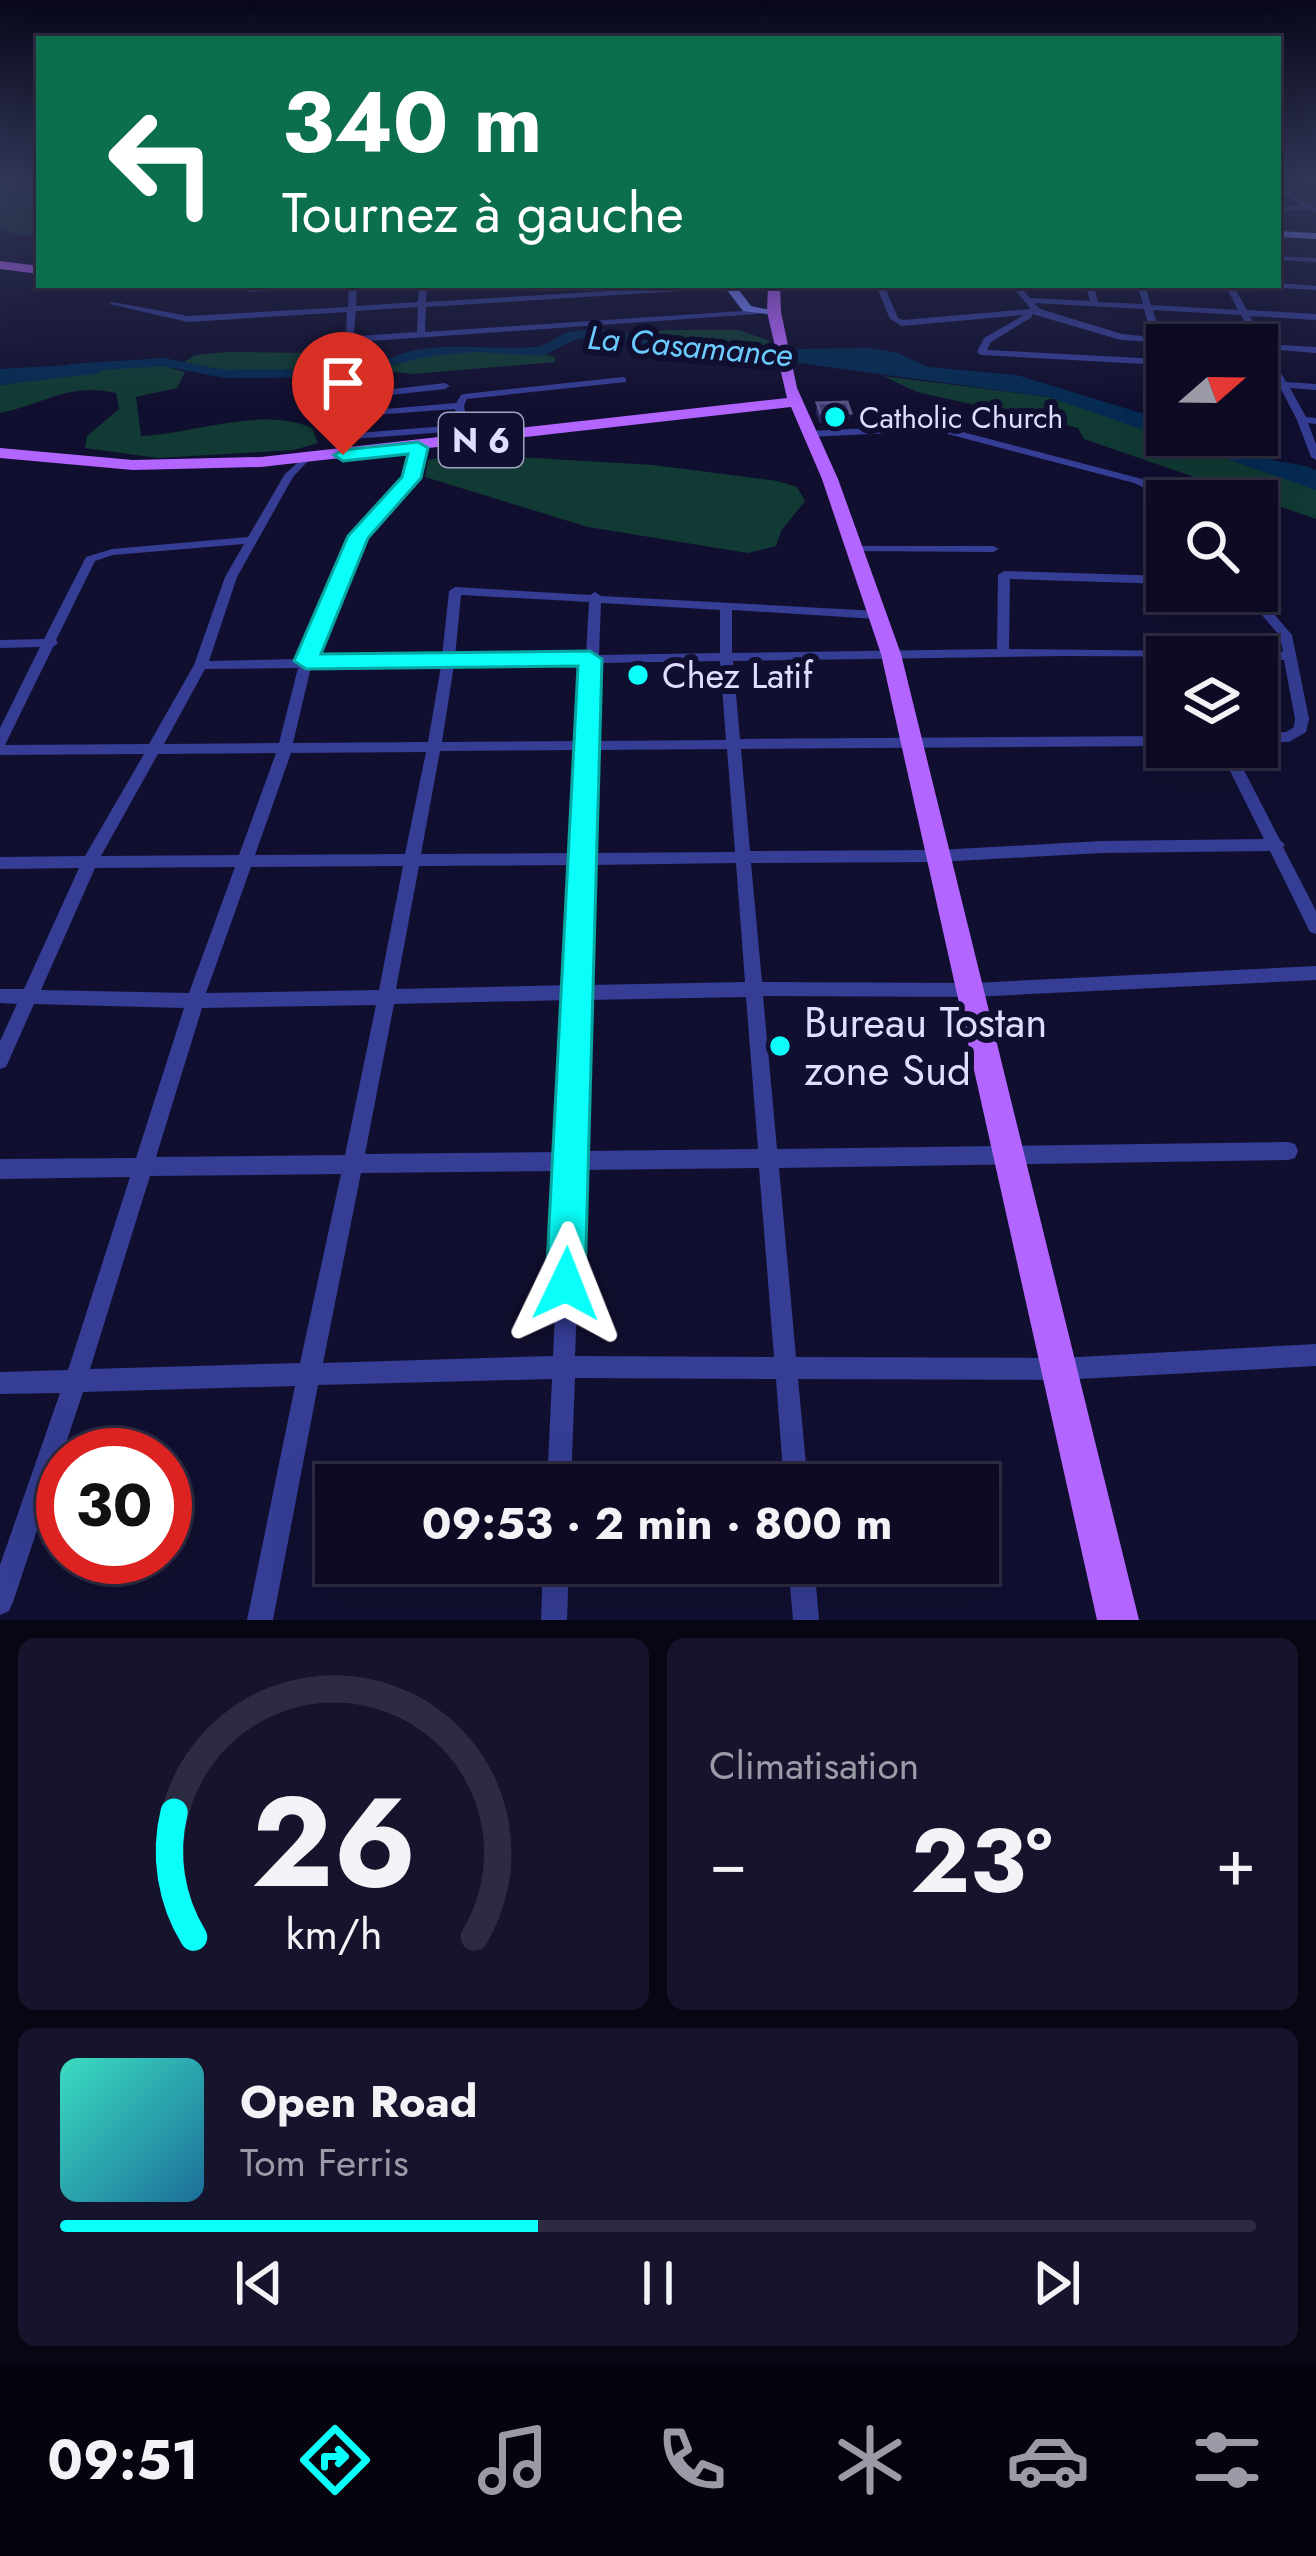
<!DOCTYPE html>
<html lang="fr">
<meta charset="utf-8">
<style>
body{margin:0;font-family:Jost,sans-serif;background:#16142c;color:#f1f3f6;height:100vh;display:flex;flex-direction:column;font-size:45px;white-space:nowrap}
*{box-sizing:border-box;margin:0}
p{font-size:39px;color:#9a9ba6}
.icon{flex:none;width:66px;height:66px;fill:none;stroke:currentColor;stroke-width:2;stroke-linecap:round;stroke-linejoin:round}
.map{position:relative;height:1620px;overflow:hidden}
.side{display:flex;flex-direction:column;gap:18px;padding:18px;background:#070614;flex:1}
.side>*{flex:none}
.hud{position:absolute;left:36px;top:36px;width:1245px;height:252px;border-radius:0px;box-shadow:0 12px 48px #0002,0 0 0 3px #2d2b41;background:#0b6e4f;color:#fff;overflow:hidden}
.needle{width:78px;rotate:70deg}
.controls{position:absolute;left:1146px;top:324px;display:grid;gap:24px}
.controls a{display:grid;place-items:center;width:132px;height:132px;border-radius:0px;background:#0d0b24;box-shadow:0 12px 48px #0002,0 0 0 3px #2d2b41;font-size:60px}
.speed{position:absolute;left:36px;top:1428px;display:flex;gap:24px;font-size:60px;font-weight:700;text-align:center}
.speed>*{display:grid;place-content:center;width:156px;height:156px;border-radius:50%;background:#0d0b24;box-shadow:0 12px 48px #0002,0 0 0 3px #2d2b41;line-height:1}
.speed .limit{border:18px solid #d22;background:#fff;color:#111}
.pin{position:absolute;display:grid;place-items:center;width:102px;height:102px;color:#fff;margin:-123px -51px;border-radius:50% 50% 50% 0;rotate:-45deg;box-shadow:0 0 12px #0007}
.pin .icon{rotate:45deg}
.me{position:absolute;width:132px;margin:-66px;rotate:2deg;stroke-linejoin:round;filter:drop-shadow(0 0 9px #0008)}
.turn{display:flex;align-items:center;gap:42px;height:252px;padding:0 48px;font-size:54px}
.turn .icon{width:156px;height:156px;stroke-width:2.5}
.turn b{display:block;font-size:84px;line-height:102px}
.big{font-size:90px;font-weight:700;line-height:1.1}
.side .tile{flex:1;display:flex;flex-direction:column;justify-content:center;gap:18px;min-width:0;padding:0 42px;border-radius:18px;background:#16142c}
.side .dial{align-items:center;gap:0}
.dial svg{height:312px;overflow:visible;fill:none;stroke:#2d2b41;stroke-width:7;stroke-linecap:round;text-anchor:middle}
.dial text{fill:#f1f3f6;stroke:none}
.song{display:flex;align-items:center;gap:36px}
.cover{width:144px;height:144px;border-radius:18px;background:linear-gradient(135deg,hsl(170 70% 55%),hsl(200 70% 35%))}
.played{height:12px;border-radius:6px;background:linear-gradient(90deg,#0afffa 40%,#2d2b41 40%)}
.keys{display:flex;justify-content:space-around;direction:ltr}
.heat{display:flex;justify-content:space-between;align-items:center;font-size:66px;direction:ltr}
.side .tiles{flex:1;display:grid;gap:18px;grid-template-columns:1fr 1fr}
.tile:last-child{grid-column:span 2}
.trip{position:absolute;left:315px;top:1464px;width:684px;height:120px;border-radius:0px;background:#0d0b24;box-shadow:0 12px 48px #0002,0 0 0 3px #2d2b41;font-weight:700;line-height:120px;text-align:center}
.tabs{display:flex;height:192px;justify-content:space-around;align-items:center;background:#05040e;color:#9a9ba6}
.tabs .icon{width:84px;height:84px}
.tabs .current{color:#0afffa}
.tabs b{font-size:54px;color:#f1f3f6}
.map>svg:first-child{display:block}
.green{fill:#113a34}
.water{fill:#052b53}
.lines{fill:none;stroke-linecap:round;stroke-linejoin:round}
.river{fill:#052b53;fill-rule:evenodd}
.street{fill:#353d94;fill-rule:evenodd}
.secondary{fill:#7582ff;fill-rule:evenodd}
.primary{fill:#b365ff;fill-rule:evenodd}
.wall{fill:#2b275f}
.building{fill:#3f3a70;stroke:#585487;stroke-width:3}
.route{fill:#0afffa;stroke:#06a6a2;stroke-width:3}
.poi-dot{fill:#0afffa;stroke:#110f30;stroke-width:4.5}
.labels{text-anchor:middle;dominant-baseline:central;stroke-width:12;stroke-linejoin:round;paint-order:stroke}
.far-poi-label{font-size:30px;fill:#dedeff;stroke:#110f30;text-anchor:start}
.far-water-label{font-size:33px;font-style:italic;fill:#6cccff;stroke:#110f30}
.shield{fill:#110f30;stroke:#a0a0c1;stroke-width:3}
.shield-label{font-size:33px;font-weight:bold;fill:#dedeff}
.poi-label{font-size:36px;fill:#dedeff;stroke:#110f30;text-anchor:start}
.near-poi-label{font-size:42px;fill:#dedeff;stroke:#110f30;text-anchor:start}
</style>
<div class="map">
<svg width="1316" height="1620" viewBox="0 0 1316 1620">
<rect width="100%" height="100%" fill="#110f30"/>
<g class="green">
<polygon points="0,180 39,180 39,235 18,235 0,228"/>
<polygon points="666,330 739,330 770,341 762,349 720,348 639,334"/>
<path d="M 479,351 C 504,355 531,351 555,357 L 555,362 L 413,374 L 377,370 L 431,354 Z"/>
<polygon points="228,352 382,354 369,371 243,373 183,363 195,355"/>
<path d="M 164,366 L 185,372 L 177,388 L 136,397 L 141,436 C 191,434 263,406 312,428 L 318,443 L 294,450 L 158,458 L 85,448 L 87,436 L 119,409 L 116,393 C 70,382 44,404 0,413 L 0,385 L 120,367 Z"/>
<polygon points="883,376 1049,397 1300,482 1316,490 1316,519 1084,439 1078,428 917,392"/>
<polygon points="486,449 517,457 653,465 777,481 797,487 805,501 781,531 776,546 748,553 588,527 425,477 428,460"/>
</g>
<g class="water">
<path d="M 871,348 L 898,353 L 928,367 L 1017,375 L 1167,421 L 1167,435 C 1217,435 1225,446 1269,459 C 1285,464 1300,463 1316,470 L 1316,490 L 1049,397 L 820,366 L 795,362 L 793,349 Z"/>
<polygon points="103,363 100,373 0,385 0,369"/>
</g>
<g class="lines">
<path class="river" d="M 597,329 L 744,350 L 825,353 L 832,357 L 825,361 L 744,358 L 597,337 L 574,340 L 543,356 L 475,352 L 432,356 L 396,364 L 374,377 L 224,378 L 164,366 L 70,372 L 63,368 L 70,364 L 164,358 L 224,370 L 371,369 C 421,334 480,352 535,347 C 548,346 557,335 569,332 C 578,330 588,330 597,329 Z"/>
<g class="street">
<polygon points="1300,180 1278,185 1278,181"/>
<polygon points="1278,186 1316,208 1316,213 1308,209 1278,211 1278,207 1302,205 1278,191"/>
<polygon points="1278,256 1316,258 1316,262 1278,260"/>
<polygon points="1278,283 1316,286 1316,290 1268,287 1264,285"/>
<polygon points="294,285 339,285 335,287 250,292 246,290 250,288"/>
<path d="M 349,285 L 357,285 L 356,306 L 418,302 L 419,285 L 427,285 L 426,302 L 706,285 L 733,286 L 729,288 L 426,307 L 425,332 L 757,310 L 761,312 L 757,314 L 356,342 L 346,333 L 347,312 L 188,322 L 109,304 L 113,302 L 188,316 L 348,307 ZM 418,307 L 417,332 L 358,336 L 354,332 L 356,311 Z"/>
<path d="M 876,285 L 884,285 L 898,318 L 903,320 L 1031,309 L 1011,285 L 1019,285 L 1030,298 L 1090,301 L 1086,285 L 1094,285 L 1098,302 L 1143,304 L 1137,285 L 1145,285 L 1151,305 L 1238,310 L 1225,285 L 1233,285 L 1247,310 L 1316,314 L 1316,320 L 1250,316 L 1265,344 L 1316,347 L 1316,353 L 1268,349 L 1286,382 L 1316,384 L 1316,390 L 1290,388 L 1306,417 L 1316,418 L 1316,424 L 1308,423 L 1316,444 L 1316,460 L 1311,457 L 1297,420 L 1281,389 L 1257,394 L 1257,388 L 1278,384 L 1241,315 L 1153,310 L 1161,337 L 1236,342 L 1240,345 L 1163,342 L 1167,364 L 1164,365 L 981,355 L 977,352 L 984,338 L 1024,315 L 902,326 L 890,319 ZM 1034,303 L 1144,309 L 1152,337 L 1122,334 L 1040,309 ZM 1032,314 L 1121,340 L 1154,342 L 1159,359 L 987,350 L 991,342 L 1032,317 Z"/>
<path d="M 623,377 L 626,378 L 626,382 L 467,399 L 464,406 L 469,433 L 464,436 L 459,431 L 353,439 L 348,436 L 353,396 L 358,393 L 445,383 L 450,386 L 445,389 L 362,398 L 361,411 L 456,403 L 461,395 L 464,394 ZM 455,409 L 458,425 L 358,433 L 360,416 Z"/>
<polygon points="936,425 1142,479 1187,501 1173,501 1134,483 936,431 808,437 803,434 808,431"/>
<path d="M 419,444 L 424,447 L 416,478 L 363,537 L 313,659 L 442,657 L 449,591 L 455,587 L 590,595 L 595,592 L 601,596 L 877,611 L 883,615 L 877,619 L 732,610 L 732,653 L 997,649 L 998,575 L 1004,571 L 1167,576 L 1167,584 L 1010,579 L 1009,649 L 1283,652 L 1280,636 L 1241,591 L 1254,591 L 1292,635 L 1309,719 L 1306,732 L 1289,742 L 1257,743 L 1257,733 L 1286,732 L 1294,727 L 1295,719 L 1284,660 L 1257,659 L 1257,657 L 1064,656 L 733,661 L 740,739 L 1167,736 L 1167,746 L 741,749 L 750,851 L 939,850 L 1101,841 L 1264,839 L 1218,747 L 1232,747 L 1280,840 L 1285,845 L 1283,847 L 1316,911 L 1316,934 L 1310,932 L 1270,851 L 1101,853 L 939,862 L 751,863 L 762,982 L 973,983 L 1316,966 L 1316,980 L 973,997 L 763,996 L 777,1149 L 1288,1142 L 1295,1144 L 1298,1151 L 1295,1158 L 1288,1160 L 779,1168 L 796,1357 L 1060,1358 L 1316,1344 L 1316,1366 L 1060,1380 L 798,1379 L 808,1485 L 784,1485 L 776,1379 L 575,1378 L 571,1485 L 547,1485 L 552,1379 L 318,1385 L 273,1620 L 247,1620 L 295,1386 L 83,1392 L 13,1602 L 9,1611 L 0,1615 L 0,1565 L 60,1393 L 0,1394 L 0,1372 L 68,1370 L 130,1177 L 0,1179 L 0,1159 L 136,1158 L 184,1008 L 34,1004 L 6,1067 L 0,1069 L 0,1041 L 17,1004 L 0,1003 L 0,989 L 24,989 L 79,868 L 0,869 L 0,857 L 85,856 L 144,754 L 0,755 L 0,728 L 40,647 L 0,648 L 0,640 L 44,639 L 86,557 L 112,549 L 248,537 L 285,474 L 305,456 L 310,459 L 293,477 L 237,577 L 209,661 L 300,659 L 352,536 L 406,477 L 414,447 ZM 244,544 L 225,577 L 194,665 L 149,744 L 5,745 L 53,647 L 58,643 L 56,640 L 95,561 L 113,555 ZM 461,595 L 589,602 L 586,655 L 455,657 ZM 601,603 L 720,610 L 720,653 L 599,655 ZM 720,661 L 726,740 L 596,741 L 599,663 ZM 586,663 L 582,741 L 442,742 L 454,665 ZM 441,666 L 428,742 L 293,743 L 311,667 ZM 298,668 L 279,743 L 164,744 L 205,669 ZM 727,749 L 735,852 L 592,853 L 596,750 ZM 582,750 L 577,853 L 421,854 L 440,751 ZM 426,752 L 405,854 L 255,855 L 291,753 ZM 276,753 L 239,855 L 101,856 L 158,754 ZM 736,863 L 745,982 L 588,985 L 592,865 ZM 576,865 L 571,985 L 396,989 L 419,866 ZM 403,866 L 379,990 L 206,993 L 251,867 ZM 235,867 L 189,993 L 41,990 L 95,868 ZM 746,997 L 758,1149 L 582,1151 L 587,1000 ZM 570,1000 L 563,1152 L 365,1154 L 394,1004 ZM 376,1005 L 345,1155 L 156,1157 L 202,1008 ZM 759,1168 L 774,1357 L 575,1356 L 582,1170 ZM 562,1171 L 553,1356 L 323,1363 L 361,1173 ZM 341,1174 L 300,1363 L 90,1369 L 150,1176 Z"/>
<polygon points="855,546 993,546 999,549 993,552 851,551 849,549"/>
<polygon points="543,1563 569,1563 567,1620 541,1620"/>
<polygon points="788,1563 814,1563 819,1620 793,1620"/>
</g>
<g class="secondary">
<polygon points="1278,231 1316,233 1316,239 1278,237"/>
<polygon points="723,285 735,285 751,306 780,312 774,315 743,311"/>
</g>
<g class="primary">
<polygon points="0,261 39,266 39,274 0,269"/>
<polygon points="768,285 780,285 781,312 797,388 838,479 901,654 1139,1620 1097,1620 881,654 822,479 791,407 261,467 133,470 0,458 0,448 133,460 261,457 787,398 767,312"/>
</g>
</g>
<polygon class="wall" points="817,403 851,413 849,422 820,423 816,413"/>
<polygon class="building" points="847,402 851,413 821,414 817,403"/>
<linearGradient id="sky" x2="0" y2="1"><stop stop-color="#09081a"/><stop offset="0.44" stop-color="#323759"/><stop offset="1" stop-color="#323759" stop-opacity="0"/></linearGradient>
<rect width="1316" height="407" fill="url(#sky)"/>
<polygon class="route" points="418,442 428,448 421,478 368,538 321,654 590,651 602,659 585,1284 579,1298 566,1303 552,1298 546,1284 578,666 306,669 294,661 348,536 402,477 408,454 343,461 334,455 343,450"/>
<g class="poi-dot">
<circle cx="835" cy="417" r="12"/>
<circle cx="638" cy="675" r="12"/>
<circle cx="780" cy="1046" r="12"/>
</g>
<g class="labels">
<g class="far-poi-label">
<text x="859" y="417">Catholic Church</text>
</g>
<g class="far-water-label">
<text transform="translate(690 346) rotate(5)">La Casamance</text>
</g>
<rect class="shield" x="439" y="413" width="84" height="54" rx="9"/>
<g class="shield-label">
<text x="481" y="440">N 6</text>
</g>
<g class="poi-label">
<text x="662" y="675">Chez Latif</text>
</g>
<g class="near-poi-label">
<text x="804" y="1022">Bureau Tostan<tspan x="804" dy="48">zone Sud</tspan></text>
</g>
</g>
</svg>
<div class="controls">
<a><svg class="needle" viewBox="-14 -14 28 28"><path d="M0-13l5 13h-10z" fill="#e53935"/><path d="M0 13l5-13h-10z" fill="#9a9ba6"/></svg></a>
<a><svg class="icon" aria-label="search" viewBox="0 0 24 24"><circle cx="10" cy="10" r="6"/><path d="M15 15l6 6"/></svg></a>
<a><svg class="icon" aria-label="layers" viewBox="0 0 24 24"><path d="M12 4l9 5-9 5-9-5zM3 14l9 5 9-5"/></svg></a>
</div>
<div class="speed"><div class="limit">30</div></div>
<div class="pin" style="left:343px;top:455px;background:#d93025"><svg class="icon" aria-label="arrive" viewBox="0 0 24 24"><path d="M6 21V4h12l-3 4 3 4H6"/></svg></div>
<svg class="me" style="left:566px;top:1284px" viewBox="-20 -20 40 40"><path d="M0-17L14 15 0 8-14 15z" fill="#0afffa" stroke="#fff" stroke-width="4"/></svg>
<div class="trip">09:53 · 2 min · 800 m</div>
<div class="hud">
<div class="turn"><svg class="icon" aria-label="left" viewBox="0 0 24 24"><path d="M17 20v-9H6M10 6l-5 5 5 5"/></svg><div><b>340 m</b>Tournez à gauche</div></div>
</div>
</div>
<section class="side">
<div class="tiles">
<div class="tile dial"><svg viewBox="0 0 100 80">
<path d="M14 69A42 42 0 1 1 86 69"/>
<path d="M14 69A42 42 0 0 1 9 37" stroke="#0afffa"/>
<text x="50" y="56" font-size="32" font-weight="700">26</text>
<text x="50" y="72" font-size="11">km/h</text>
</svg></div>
<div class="tile"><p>Climatisation</p>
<div class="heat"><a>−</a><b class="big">23°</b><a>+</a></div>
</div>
<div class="tile">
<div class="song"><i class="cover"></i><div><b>Open Road</b><p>Tom Ferris</p></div></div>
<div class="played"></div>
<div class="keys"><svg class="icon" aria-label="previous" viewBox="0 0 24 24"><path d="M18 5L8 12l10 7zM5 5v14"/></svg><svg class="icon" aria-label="pause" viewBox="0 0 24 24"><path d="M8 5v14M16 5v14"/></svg><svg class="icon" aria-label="next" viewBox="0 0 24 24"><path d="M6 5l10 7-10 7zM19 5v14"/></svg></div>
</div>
</div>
</section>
<nav class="tabs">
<b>09:51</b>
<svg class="icon current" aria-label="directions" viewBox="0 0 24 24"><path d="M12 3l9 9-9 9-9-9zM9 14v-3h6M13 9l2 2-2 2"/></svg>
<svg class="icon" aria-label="music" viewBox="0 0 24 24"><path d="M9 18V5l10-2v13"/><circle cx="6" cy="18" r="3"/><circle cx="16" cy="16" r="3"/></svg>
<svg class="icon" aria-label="phone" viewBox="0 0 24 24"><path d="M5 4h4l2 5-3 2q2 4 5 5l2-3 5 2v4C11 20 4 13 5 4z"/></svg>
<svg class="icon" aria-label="climate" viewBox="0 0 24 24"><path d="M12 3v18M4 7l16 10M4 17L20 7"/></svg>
<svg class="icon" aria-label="car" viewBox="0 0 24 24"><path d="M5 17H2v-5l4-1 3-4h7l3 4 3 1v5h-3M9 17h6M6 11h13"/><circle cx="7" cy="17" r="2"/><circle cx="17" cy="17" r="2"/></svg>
<svg class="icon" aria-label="filters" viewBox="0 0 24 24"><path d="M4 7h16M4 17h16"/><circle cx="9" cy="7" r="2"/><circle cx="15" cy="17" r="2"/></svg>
</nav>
